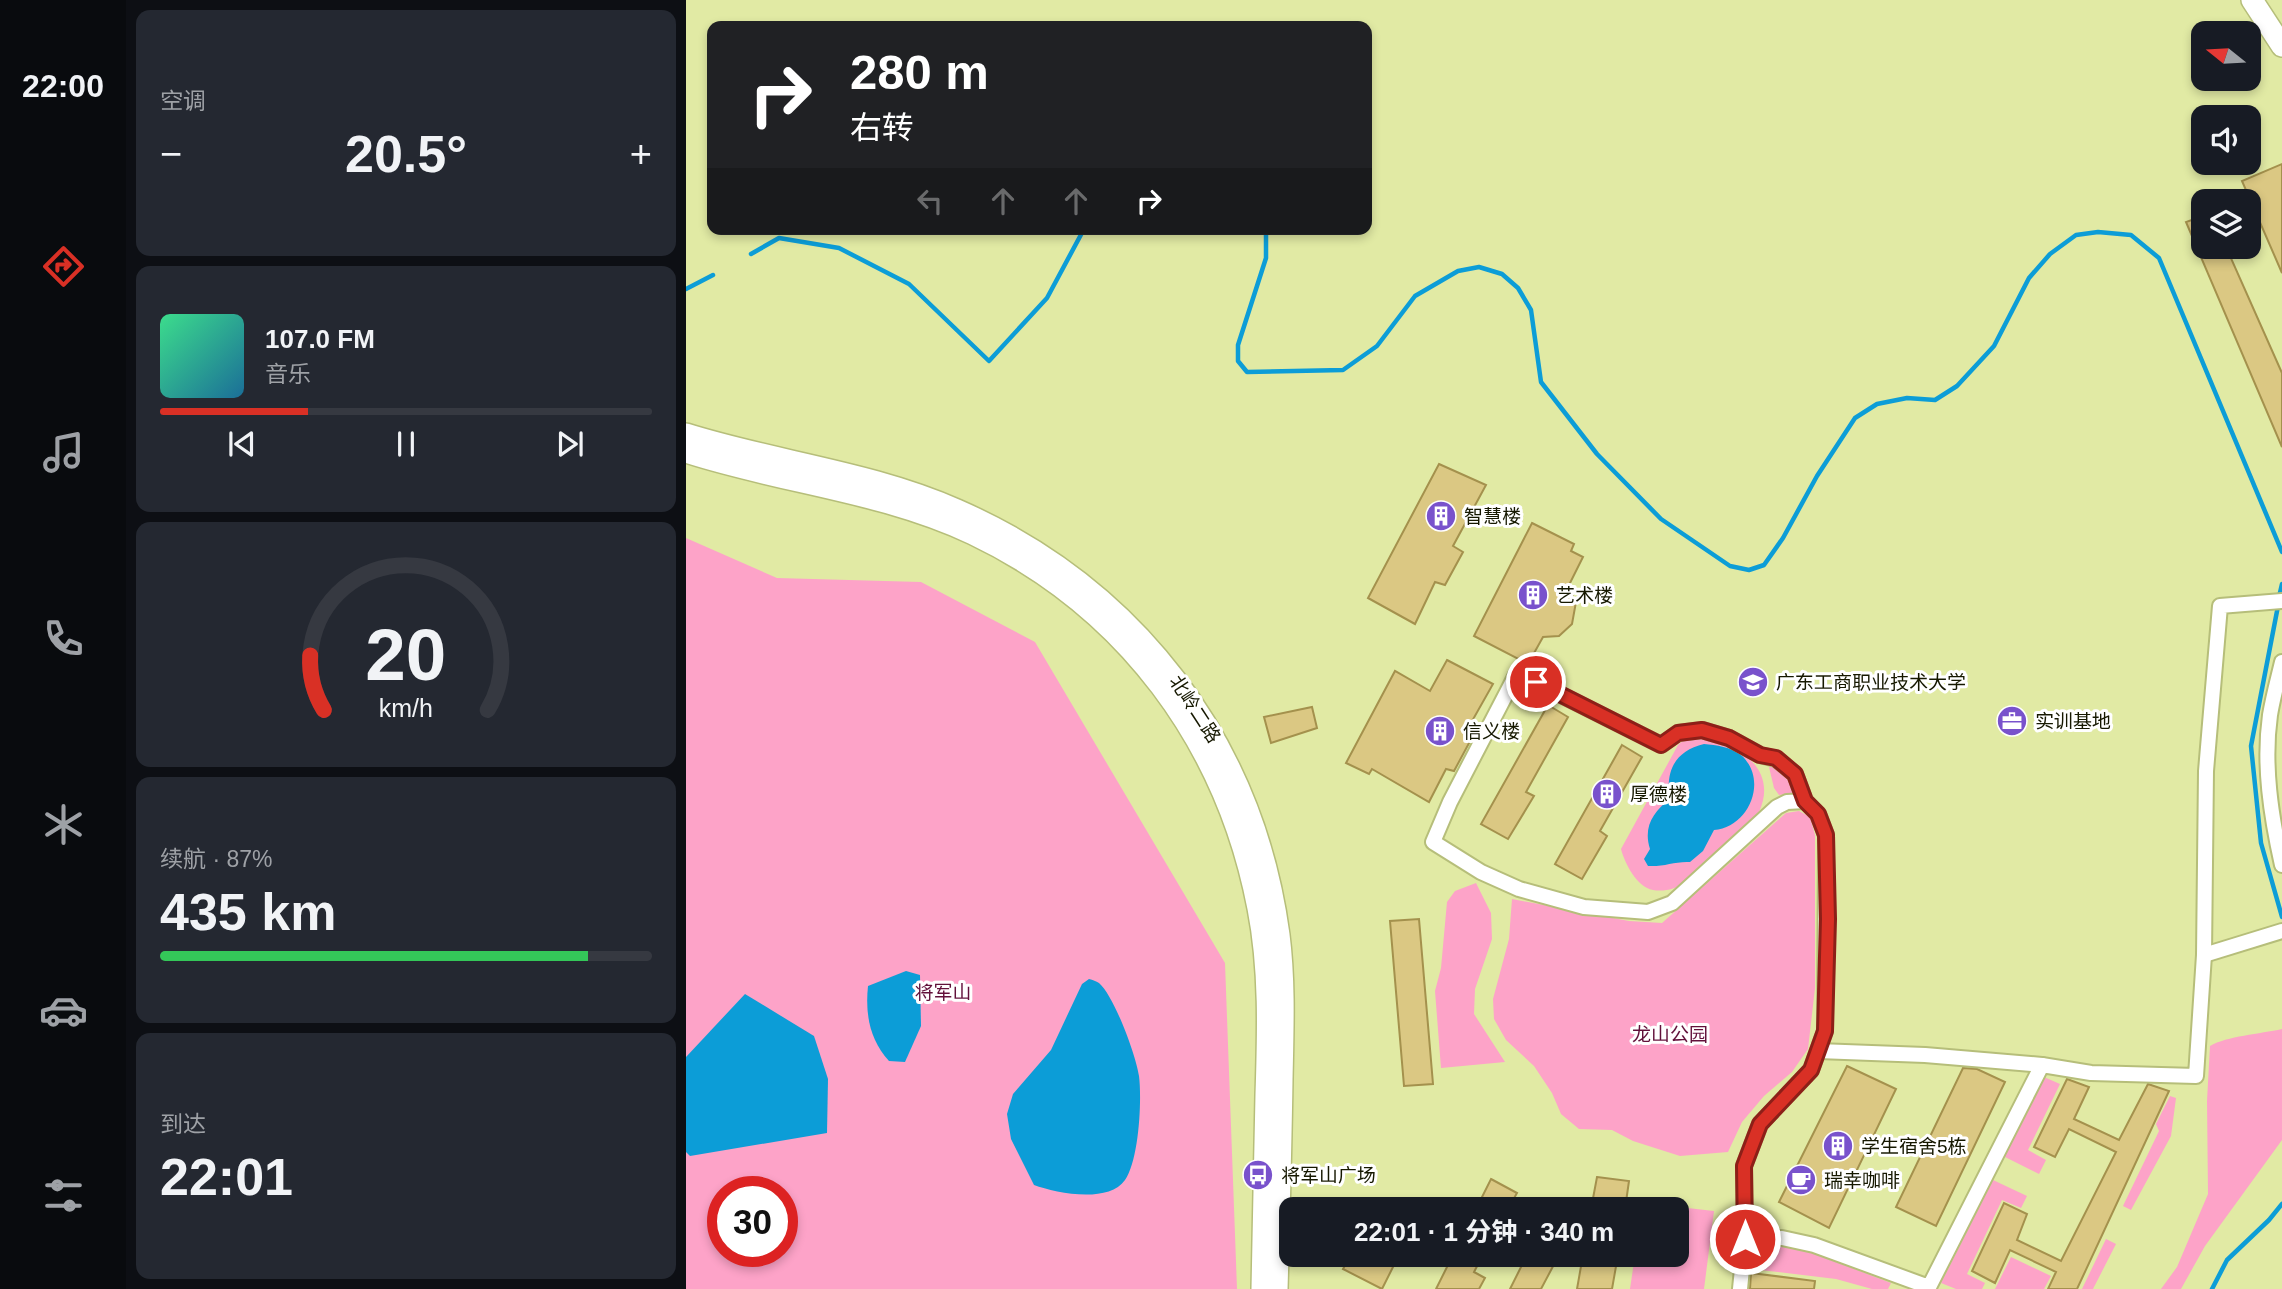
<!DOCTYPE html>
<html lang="zh">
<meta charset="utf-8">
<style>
body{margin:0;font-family:Arial,"Noto Sans SC",sans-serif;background:#242831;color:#f1f3f6;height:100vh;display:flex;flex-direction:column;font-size:26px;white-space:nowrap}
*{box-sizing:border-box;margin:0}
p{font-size:23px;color:#9ea1a6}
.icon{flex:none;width:38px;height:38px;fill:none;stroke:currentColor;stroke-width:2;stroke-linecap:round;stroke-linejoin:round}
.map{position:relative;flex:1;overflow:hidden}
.sheet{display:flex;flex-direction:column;gap:10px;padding:10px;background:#0d0f14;width:560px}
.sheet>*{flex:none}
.guide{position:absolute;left:21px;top:21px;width:665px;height:214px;border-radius:14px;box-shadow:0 4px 10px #0003;background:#202124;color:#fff;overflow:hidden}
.needle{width:46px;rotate:288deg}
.controls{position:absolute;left:1505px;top:21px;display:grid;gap:14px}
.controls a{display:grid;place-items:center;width:70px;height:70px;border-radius:14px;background:#171b24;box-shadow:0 4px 10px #0003;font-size:35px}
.speed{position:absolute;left:21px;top:1176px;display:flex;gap:14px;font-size:35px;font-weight:700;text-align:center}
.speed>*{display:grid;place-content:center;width:91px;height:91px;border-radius:50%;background:#171b24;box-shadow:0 4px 10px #0003;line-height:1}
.speed .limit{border:10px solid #d22;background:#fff;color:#111}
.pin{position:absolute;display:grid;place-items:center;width:60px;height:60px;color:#fff;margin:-30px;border:4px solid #fff;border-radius:50%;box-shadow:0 2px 7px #0007}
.me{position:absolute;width:77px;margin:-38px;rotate:0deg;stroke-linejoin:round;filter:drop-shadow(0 0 5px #0008)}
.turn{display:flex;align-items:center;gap:24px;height:147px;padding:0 28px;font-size:32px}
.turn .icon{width:91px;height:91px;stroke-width:2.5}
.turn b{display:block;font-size:49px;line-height:60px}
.lanes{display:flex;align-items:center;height:66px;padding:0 28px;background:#0003;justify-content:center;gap:35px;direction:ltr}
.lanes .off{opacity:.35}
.big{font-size:52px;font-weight:700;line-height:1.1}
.sheet .tile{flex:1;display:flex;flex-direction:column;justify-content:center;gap:10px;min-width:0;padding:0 24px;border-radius:14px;background:#242831}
.sheet .dial{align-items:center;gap:0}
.dial svg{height:182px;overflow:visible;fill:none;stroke:#363941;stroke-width:7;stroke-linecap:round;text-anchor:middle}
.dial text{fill:#f1f3f6;stroke:none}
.song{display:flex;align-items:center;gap:21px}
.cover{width:84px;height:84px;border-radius:10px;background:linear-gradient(135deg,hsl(150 70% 55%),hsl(200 70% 35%))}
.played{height:7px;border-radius:4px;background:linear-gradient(90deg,#d93025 30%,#363941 30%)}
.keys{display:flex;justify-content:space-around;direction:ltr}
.heat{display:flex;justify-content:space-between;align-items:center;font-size:38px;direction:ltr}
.charge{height:10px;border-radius:5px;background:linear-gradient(90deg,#34c759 87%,#363941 0)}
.trip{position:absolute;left:593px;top:1197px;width:410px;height:70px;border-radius:14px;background:#171b24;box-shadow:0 4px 10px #0003;font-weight:700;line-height:70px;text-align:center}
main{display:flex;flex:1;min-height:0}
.tabs{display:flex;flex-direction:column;width:126px;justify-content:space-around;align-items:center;background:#090b0e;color:#9ea1a6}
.tabs .icon{width:49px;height:49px}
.tabs .current{color:#d93025}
.tabs b{font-size:32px;color:#f1f3f6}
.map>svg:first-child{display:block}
.green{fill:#fda3c8;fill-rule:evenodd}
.water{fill:#0c9dd7}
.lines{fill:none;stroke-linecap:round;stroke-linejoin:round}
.stream{stroke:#0c9dd7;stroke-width:4.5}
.building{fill:#dbc883;stroke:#a4914d;stroke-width:2}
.street-casing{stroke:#b6be7a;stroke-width:18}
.secondary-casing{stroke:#b6be7a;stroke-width:24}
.street{stroke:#fff;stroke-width:14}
.secondary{stroke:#fff;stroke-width:21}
.route-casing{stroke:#8d1f18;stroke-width:18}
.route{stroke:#d93025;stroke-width:12}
.labels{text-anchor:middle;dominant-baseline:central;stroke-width:6;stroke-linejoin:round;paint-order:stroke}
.poi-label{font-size:19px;fill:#161800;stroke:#fff;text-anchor:start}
.street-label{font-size:19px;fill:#161800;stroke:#fff}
.park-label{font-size:19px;fill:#62113b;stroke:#fff}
</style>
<main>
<nav class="tabs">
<b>22:00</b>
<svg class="icon current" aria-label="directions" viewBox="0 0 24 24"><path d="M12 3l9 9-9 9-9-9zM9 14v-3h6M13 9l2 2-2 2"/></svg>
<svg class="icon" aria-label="music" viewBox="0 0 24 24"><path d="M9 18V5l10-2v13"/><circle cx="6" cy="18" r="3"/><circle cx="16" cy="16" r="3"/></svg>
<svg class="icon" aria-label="phone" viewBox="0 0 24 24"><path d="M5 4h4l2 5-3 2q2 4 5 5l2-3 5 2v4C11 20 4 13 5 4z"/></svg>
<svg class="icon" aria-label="climate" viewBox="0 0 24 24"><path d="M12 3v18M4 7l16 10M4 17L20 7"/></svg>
<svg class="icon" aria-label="car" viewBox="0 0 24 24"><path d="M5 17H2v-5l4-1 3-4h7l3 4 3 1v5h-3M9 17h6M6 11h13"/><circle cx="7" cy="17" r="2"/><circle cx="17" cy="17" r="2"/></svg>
<svg class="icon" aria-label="filters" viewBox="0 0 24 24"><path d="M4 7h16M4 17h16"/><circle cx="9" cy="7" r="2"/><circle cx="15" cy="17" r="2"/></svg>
</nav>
<section class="sheet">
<div class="tile"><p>空调</p>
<div class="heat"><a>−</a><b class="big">20.5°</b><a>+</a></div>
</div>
<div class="tile">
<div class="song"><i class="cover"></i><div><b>107.0 FM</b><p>音乐</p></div></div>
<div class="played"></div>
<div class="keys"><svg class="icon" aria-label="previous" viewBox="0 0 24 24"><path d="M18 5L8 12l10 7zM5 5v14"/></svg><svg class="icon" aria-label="pause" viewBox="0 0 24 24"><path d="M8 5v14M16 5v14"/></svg><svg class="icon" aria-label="next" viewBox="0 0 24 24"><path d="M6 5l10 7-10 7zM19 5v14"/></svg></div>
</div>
<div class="tile dial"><svg viewBox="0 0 100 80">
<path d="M14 69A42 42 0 1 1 86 69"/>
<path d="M14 69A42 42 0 0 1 8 45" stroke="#d93025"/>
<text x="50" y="56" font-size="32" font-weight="700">20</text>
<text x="50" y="72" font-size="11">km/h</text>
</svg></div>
<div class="tile"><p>续航 · 87%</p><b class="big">435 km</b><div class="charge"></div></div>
<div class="tile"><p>到达</p><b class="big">22:01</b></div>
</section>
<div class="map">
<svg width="1596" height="1289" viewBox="0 0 1596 1289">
<rect width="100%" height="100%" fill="#e1eaa4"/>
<g class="green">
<path d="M 0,538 L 91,578 L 235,582 L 349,642 L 539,963 L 551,1289 L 0,1289 ZM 37,1192 L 96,1192 L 96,1251 L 37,1251 Z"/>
<path d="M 1014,737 C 1051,742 1093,769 1073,812 C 1066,827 1013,873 998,883 C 990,889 978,892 967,890 C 951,887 939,864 935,849 L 992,745 L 1000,738 Z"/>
<polygon points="1089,766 1109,788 1107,793 1093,795 1088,788 1083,767"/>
<polygon points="1113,811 1124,817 1129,835 1129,988 1122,1049 1106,1072 1078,1096 1056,1122 1042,1152 994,1156 947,1141 926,1130 893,1129 875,1114 866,1093 848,1066 820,1040 808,1019 807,999 823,939 826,899 943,921 976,923 1100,813"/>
<polygon points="790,883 805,913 806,939 789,989 788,1014 819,1062 755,1068 749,991 755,968 761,902 769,891"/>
<path d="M 1596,1029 L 1596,1140 L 1519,1246 L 1495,1289 L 1475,1289 L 1491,1267 L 1522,1194 L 1521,1101 L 1524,1046 C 1541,1036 1574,1034 1596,1029 Z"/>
<polygon points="1358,1077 1374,1084 1342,1150 1360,1160 1353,1174 1317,1156"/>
<polygon points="1484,1096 1490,1098 1485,1136 1445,1210 1437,1206 1473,1131 1470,1124"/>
<polygon points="1307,1180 1341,1196 1335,1208 1316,1200 1281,1274 1299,1283 1296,1289 1270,1289 1255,1283"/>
<polygon points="957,1203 1028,1211 1018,1289 944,1289 949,1255 990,1255 990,1209 956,1209"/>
<polygon points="1420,1239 1430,1244 1407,1289 1396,1289"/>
<polygon points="1090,1246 1124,1252 1205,1283 1202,1289 1186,1289 1150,1279 1066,1269 1067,1250"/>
<polygon points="1325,1257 1365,1276 1358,1289 1309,1289"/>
</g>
<g class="water">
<path d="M 1018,744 C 1030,745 1045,747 1055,755 C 1083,780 1063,827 1028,830 L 1017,851 L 1004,862 C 989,861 978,867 962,866 L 958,859 L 964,849 C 957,827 967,812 984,799 C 979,771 989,751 1018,744 Z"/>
<path d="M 220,971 L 234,975 L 235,1026 L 219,1062 L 203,1061 C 184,1040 179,1015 182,986 Z"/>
<path d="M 403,979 C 407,980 410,981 413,983 C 428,996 450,1055 453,1076 C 456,1100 453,1160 439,1180 C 422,1204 370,1193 348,1185 L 325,1139 L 321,1114 L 327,1094 L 365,1050 L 396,984 Z"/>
<polygon points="59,994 128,1036 142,1079 141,1133 4,1156 0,1152 0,1057"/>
</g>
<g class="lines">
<g class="stream">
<polyline points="580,229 580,258 552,345 552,361 561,372 657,370 691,346 729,296 772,271 793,267 816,274 832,288 845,310 855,382 911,454 975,519 1044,566 1063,570 1078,565 1097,538 1131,476 1169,418 1191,404 1221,398 1249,400 1271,386 1308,346 1343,278 1364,254 1390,235 1412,232 1445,235 1473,258 1596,552"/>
<polyline points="65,254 93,238 153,248 223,284 303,361 361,298 398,229"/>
<polyline points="0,289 27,275"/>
<polyline points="1593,597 1596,584"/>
<polyline points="1592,606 1565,746 1575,843 1596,917"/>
<polyline points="1526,1289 1541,1260 1583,1220 1596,1204"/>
</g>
</g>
<g class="building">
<polygon points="1596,164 1596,273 1556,181"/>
<polygon points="1517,216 1517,247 1540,247 1596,373 1596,447 1500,222"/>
<polygon points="753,464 800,485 767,546 777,552 759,585 749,582 729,624 682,598"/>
<polygon points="846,523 888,544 885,551 897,557 882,587 890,602 886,624 873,636 857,637 842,664 788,636"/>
<polygon points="761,660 807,684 781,730 789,732 768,771 760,769 743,802 686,769 683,774 660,763 709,671 744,691"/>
<polygon points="862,705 882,717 840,792 848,796 822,839 795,824"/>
<polygon points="626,707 631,728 585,743 578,717"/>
<polygon points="936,745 956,757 914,831 921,836 896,879 869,864"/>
<polygon points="733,919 747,1084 718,1086 704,921"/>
<polygon points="1161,1066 1210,1089 1143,1228 1093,1202"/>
<polygon points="1277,1068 1291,1069 1319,1082 1250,1226 1210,1207"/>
<polygon points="1381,1079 1403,1087 1388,1119 1433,1140 1462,1084 1483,1091 1391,1289 1362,1289 1370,1272 1324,1250 1309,1283 1286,1271 1318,1203 1341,1214 1331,1240 1375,1261 1430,1152 1383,1129 1369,1157 1348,1147"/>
<polygon points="911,1177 943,1181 939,1209 905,1209"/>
<polygon points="805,1179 831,1193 822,1209 790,1209"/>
<polygon points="665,1255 713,1255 696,1289 657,1269"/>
<polygon points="767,1255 797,1255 788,1272 799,1278 793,1289 750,1289"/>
<polygon points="841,1255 873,1255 855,1289 824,1289"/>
<polygon points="897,1255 932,1255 926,1289 891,1289"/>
<polygon points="1065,1273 1129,1281 1128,1289 1064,1289"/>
</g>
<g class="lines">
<g class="street-casing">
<g id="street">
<path d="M 1596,662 C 1592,679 1587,697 1584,715 C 1577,765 1585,816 1596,865"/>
<polyline points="1518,955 1596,931"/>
<polyline points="1132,1051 1239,1055 1356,1065"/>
<polyline points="1059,1239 1096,1238 1128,1245 1243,1287 1356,1065 1405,1073 1510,1076 1518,955 1520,771 1534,606 1596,601"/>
<polyline points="1054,1289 1059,1239 1058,1166 1074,1124 1125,1070 1139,1031 1140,835 1132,814 1119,801 1109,774 1090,759 1074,755 1043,738 1016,730 992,733 975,745 831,673 764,802 747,842 795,872 833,889 898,907 962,912 986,903 1091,807 1101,802 1119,801"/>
</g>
</g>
<g class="secondary-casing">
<g id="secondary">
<polyline points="1566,0 1596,46"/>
<path d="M 0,434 C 89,462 186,472 271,510 C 449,588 567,742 593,935 C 599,982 597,1031 596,1079 C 595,1149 593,1219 591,1289"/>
<path d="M 0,452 C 95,483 196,491 287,534 C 440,607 540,742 572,908 C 584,969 582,1033 580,1095 C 579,1160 577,1224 576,1289"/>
</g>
</g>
<use href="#street" class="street"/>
<use href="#secondary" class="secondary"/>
</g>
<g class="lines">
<g class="route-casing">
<polyline id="route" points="850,682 975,745 992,733 1016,730 1043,738 1074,755 1090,758 1109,774 1119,801 1132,814 1140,835 1142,919 1139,1031 1125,1070 1074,1124 1058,1166 1059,1239"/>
</g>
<use href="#route" class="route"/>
</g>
<defs>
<g id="building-disc" transform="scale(1.575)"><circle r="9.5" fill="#7952cc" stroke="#fff"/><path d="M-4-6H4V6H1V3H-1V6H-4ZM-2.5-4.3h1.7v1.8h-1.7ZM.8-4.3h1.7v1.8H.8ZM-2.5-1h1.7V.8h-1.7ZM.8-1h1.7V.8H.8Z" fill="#fff"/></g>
<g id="university-disc" transform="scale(1.575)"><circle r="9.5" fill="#7952cc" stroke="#fff"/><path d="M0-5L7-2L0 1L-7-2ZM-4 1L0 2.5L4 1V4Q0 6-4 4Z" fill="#fff"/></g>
<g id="office-disc" transform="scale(1.575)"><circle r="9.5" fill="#7952cc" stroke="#fff"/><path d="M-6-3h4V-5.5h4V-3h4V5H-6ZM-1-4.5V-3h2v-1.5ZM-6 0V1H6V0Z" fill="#fff"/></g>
<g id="bus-disc" transform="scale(1.575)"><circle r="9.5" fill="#7952cc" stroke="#fff"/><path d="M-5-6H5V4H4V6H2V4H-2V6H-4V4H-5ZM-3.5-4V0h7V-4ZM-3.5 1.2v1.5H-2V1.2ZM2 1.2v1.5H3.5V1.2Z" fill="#fff"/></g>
<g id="cafe-disc" transform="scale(1.575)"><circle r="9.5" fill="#7952cc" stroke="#fff"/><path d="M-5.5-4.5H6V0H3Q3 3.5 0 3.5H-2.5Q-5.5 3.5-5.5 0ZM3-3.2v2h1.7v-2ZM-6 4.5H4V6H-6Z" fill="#fff"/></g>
</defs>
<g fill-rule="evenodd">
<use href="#building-disc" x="755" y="516"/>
<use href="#building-disc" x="847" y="595"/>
<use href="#university-disc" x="1067" y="682"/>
<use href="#office-disc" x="1326" y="721"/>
<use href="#building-disc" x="754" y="731"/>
<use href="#building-disc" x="921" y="794"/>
<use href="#building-disc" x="1152" y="1146"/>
<use href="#bus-disc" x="572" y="1175"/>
<use href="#cafe-disc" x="1115" y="1180"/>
</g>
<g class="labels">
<g class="poi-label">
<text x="778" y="516">智慧楼</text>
<text x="870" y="595">艺术楼</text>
<text x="1090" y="682">广东工商职业技术大学</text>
<text x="1349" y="721">实训基地</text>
<text x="777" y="731">信义楼</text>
<text x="944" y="794">厚德楼</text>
<text x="1175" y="1146">学生宿舍5栋</text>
<text x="595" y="1175">将军山广场</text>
<text x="1138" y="1180">瑞幸咖啡</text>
</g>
<g class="street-label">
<text transform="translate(509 709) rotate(57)">北岭二路</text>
</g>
<g class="park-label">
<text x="257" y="992">将军山</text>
<text x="984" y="1034">龙山公园</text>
</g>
</g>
</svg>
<div class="controls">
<a><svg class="needle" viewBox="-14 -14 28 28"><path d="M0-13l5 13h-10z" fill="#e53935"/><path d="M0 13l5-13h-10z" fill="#9ea1a6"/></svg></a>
<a><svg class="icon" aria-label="sound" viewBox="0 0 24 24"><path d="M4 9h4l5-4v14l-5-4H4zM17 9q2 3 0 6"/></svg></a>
<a><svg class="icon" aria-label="layers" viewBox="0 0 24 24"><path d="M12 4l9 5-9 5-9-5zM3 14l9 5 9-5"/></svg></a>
</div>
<div class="speed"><div class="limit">30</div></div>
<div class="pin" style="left:850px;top:682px;background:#d93025"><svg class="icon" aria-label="arrive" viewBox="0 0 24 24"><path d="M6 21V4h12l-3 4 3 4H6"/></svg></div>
<svg class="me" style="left:1059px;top:1239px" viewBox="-20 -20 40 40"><circle r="17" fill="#d93025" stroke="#fff" stroke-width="3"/><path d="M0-11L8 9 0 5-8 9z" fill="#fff"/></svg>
<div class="trip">22:01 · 1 分钟 · 340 m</div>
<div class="guide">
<div class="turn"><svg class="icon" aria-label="right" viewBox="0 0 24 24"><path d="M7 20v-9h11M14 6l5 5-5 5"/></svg><div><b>280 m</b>右转</div></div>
<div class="lanes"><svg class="icon off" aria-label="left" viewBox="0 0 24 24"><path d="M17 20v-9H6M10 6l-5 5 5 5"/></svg><svg class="icon off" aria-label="ahead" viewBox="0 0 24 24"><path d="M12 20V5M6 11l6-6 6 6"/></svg><svg class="icon off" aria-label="ahead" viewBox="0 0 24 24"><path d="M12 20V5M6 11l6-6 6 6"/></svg><svg class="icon" aria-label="right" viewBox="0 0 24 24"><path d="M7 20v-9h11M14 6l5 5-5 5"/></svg></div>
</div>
</div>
</main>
